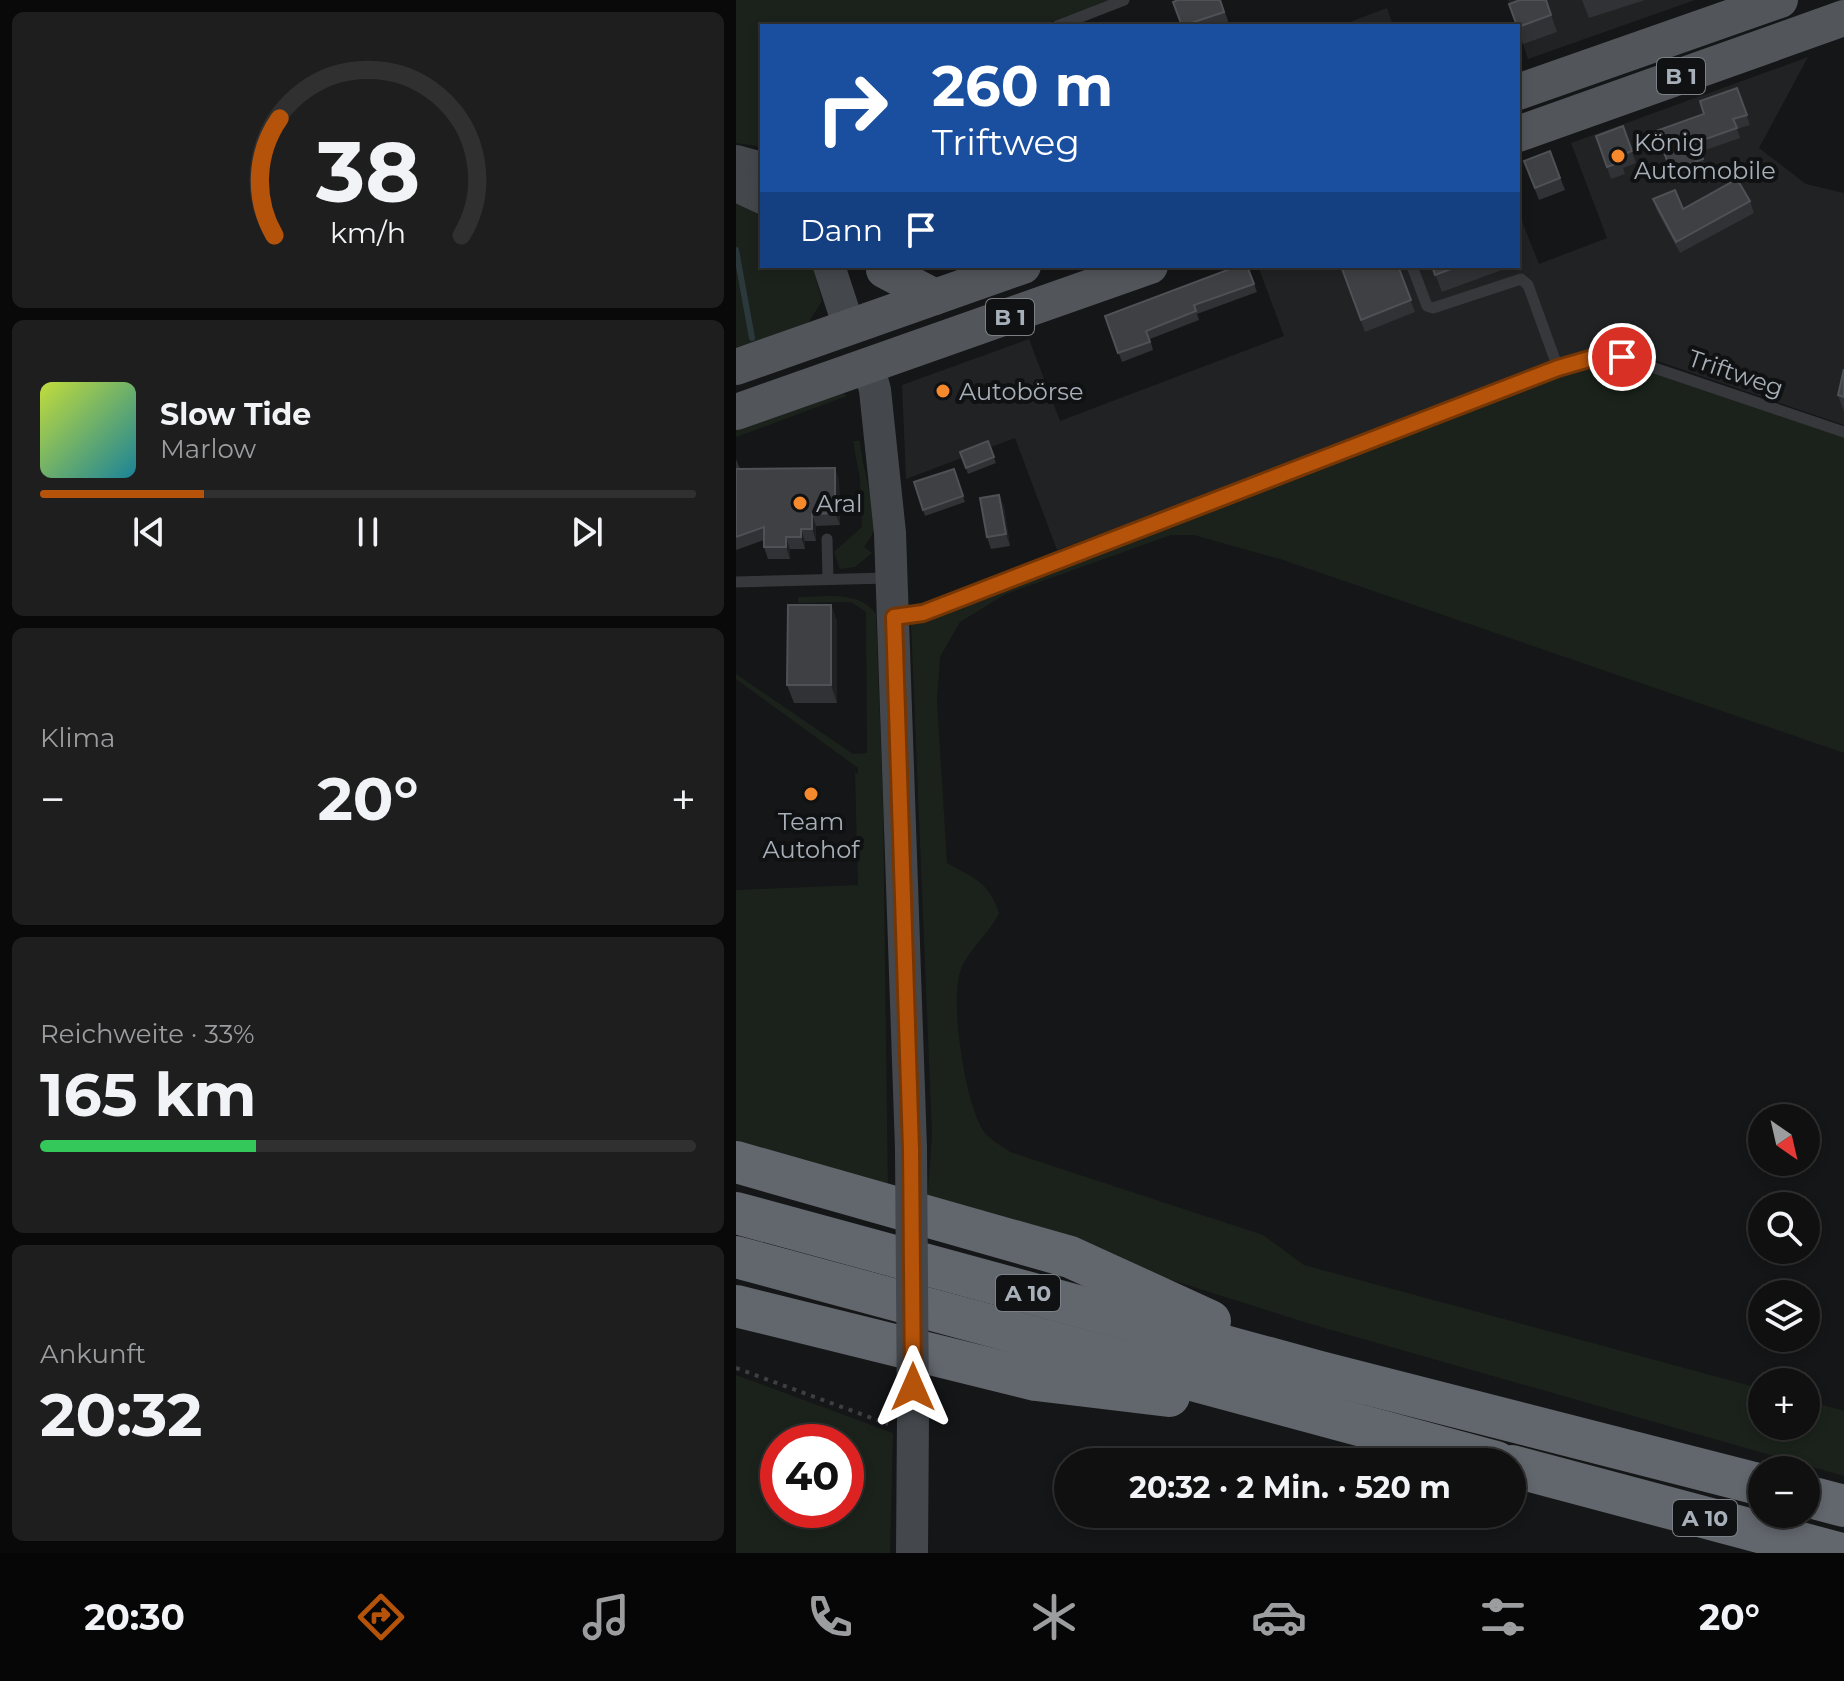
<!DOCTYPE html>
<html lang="de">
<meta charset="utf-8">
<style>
body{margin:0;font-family:Montserrat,sans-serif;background:#1e1e1f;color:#f1f3f6;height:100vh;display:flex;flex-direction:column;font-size:30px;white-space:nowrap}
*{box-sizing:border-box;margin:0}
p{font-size:26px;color:#9c9d9f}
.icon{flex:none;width:44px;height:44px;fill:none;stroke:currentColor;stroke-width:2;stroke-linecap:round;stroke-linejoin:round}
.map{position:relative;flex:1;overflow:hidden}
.panel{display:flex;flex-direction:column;gap:12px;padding:12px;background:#090909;width:736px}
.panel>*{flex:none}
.hud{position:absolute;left:24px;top:24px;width:760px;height:244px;border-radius:0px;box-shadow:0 4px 12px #0003,0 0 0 2px #303031;background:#1a4fa0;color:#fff;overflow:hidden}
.needle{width:52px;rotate:146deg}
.fabs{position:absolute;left:1012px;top:1104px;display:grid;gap:16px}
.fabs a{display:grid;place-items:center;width:72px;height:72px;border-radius:50%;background:#101011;box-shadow:0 4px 12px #0003,0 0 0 2px #303031;font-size:40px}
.speed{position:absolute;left:24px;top:1424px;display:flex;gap:16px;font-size:40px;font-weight:700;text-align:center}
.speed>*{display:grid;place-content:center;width:104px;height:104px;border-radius:50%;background:#101011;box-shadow:0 4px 12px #0003,0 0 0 2px #303031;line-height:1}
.speed .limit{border:12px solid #d22;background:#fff;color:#111}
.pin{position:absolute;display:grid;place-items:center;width:68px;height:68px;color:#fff;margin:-34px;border:4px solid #fff;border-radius:50%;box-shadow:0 2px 8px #0007}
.me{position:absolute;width:88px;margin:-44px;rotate:0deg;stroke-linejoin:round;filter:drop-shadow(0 0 6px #0008)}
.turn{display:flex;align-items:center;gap:28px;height:168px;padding:0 40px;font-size:36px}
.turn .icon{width:104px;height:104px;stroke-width:2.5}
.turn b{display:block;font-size:56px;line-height:68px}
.then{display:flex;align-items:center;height:76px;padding:0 40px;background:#0003;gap:16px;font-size:30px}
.big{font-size:60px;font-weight:700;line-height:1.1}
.panel .tile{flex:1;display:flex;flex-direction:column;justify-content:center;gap:12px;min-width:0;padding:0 28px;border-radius:12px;background:#1e1e1f}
.panel .dial{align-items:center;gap:0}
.dial svg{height:208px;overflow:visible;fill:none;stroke:#303031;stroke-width:7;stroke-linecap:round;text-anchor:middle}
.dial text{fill:#f1f3f6;stroke:none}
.song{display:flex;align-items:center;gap:24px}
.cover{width:96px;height:96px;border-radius:12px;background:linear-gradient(135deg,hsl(70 70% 55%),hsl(190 70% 35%))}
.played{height:8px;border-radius:4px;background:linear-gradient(90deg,#b45309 25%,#303031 25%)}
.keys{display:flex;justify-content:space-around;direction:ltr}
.heat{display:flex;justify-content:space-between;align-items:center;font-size:44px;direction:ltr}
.charge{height:12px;border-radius:6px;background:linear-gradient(90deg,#34c759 33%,#303031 0)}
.trip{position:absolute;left:318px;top:1448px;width:472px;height:80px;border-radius:40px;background:#101011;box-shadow:0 4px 12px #0003,0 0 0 2px #303031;font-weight:700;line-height:80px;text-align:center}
.tabs{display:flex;height:128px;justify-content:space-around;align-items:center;background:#060607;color:#9c9d9f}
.tabs .icon{width:56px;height:56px}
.tabs .selected{color:#b45309}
.tabs b{font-size:36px;color:#f1f3f6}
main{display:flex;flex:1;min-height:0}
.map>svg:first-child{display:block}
.built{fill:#212224}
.green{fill:#1b221b;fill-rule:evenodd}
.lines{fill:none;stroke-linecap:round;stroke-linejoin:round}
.stream{stroke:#2b383c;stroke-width:6}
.path{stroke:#3c4043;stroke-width:4;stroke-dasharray:4 6;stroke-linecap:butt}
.lane{stroke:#36383c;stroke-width:11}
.secondary{stroke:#44484c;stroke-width:32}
.primary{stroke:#52565b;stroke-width:36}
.highway{stroke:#62676d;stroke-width:42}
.secondary-bridge{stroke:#44484c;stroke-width:32}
.wall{fill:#313235}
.shaded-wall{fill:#202123}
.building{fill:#3e4043;stroke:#4e5155;stroke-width:2}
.route-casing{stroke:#753606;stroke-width:20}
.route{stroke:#b45309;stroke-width:14}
.poi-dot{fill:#f7892d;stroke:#101112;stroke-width:3}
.labels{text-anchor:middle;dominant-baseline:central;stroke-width:8;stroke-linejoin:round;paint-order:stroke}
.shield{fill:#101112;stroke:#7a8086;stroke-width:2}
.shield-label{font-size:22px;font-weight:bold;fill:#a7afb8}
.poi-label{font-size:24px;fill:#a7afb8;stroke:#101112;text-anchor:start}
.street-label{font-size:24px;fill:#a7afb8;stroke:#101112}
</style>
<main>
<section class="panel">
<div class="tile dial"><svg viewBox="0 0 100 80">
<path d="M14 69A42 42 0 1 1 86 69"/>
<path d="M14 69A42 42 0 0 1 16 24" stroke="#b45309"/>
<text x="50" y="56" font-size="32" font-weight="700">38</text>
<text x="50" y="72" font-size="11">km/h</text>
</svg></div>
<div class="tile">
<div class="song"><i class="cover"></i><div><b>Slow Tide</b><p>Marlow</p></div></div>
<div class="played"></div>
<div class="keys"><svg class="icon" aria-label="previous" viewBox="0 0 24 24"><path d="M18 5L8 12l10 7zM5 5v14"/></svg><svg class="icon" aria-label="pause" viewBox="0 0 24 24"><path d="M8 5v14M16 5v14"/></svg><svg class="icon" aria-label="next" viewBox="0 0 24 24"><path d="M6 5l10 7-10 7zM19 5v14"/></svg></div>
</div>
<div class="tile"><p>Klima</p>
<div class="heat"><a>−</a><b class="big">20°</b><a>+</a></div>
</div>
<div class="tile"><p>Reichweite · 33%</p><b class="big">165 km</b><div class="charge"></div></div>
<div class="tile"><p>Ankunft</p><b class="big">20:32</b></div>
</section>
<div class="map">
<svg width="1108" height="1553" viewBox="0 0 1108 1553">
<rect width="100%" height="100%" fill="#151617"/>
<g class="built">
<polygon points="772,0 959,0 792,59"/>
<polygon points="651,8 657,26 603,26"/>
<polygon points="1072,57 1023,148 1070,184 1108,193 1108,425 860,340 858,347 726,399 321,550 279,438 170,479 166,385 293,339 324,421 548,336 522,266 782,266 782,211 803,264 871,238 835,143"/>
</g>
<g class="green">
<polygon points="0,0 373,0 304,26 26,26 26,147 0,143"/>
<polygon points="0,200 26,212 26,266 77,266 86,301 69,328 0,355"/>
<path d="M 863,360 L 886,361 L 1108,437 L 1108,753 L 547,560 L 458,535 L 435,535 L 270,594 L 224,622 L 204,657 L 201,701 L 211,863 C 238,878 252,881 263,913 C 253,934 233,949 225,969 C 213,999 229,1107 249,1133 C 255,1140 266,1146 274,1152 L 527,1235 L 568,1265 L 1026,1389 L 1026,1426 L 1070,1426 L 1070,1400 L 1108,1411 L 1108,1476 L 578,1325 L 191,1203 L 196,1134 L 175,624 L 833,367 Z"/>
<polygon points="104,391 111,396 0,437 0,424"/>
<path d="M 117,441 L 124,441 C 125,464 142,514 138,530 C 136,536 131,542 128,547 L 136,553 L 119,567 L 104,569 L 98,552 L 126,527 L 124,479 Z"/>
<path d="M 62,597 C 88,597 123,590 140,614 L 147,806 L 152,1194 L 0,1143 L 0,890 L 122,885 L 119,772 L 122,774 L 122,768 L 0,679 L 0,674 L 117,754 L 131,753 L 130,612 L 115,602 L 62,603 Z"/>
<path d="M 0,1375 L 157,1433 L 154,1553 L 0,1553 ZM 110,1442 L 110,1510 L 42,1510 L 42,1442 Z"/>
</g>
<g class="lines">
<polyline class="stream" points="0,250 16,338"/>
<polyline class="path" points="0,1368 152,1424"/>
<g class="lane">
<polyline points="321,26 388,0"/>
<polyline points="676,266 691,306 697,308 785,279 792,285 822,368"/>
<polyline points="91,539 92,579"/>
<polyline points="0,582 151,578"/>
<polyline points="161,617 187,613 822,368 860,357 886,357 1108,432"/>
</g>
<g class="secondary">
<polyline points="0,161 26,168"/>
<polyline points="0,186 26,198"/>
<polyline points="93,266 113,327"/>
<polyline points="132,365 139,390 154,533 175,1149"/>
<polyline points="176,1553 177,1416"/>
</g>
<g class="primary">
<polyline points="782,92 1044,0"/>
<polyline points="782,134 1108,18"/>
<polyline points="148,270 199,297"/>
<polyline points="0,367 287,266"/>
<polyline points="0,412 414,266"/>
</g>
<g class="highway">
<polyline points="0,1162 334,1257 474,1321"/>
<polyline points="0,1213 584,1372 1026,1485"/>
<polyline points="0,1257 760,1462"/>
<polyline points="0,1306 300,1380 433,1396"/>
<polyline points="776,1466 1102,1553"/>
<polyline points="1070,1496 1108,1506"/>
</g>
<polyline class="secondary-bridge" points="175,1149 177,1416"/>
</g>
<g class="wall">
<polygon points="485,0 493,24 486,26 446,26"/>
<polygon points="810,0 821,32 787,44 782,30 782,26"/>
<polygon points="846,0 909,0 853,18"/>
<polygon points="1001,88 1014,125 1001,129 1004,138 964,152 970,169 938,181 920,131 968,114"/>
<polygon points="887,126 900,163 887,168 889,174 875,179 860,136"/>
<polygon points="814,151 829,190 803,200 788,161"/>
<polygon points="917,199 947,209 1014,201 1018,213 944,253 921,211"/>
<polygon points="511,266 521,292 461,314 463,320 414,339 417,350 386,362 369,316"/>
<polygon points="605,266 662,266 679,312 629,332"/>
<polygon points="696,266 774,266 774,267 706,292"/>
<polygon points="1108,369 1108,412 1102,395"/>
<polygon points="252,441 260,463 232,474 224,452"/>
<polygon points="0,459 4,469 103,480 104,525 80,526 80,541 69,541 69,549 54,549 54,559 32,559 28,547 28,540 0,550"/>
<polygon points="218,469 229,502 189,516 178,482"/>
<polygon points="263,495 268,507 274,546 255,549 251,537"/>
<polygon points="95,605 101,622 101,703 58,703 51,685"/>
</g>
<g class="shaded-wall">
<polygon points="99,468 103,480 104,525 99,513"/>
<polygon points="263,495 268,507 274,546 270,534"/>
<polygon points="76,514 80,526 80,541 76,529"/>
<polygon points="65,529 69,541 69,549 65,537"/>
<polygon points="50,537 54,549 54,559 50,547"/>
<polygon points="95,605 101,622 101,703 95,685"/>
</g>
<g class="building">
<polygon points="442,0 484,0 488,12 446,26 437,2"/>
<polygon points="784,0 810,0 815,15 782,27 781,26 773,4"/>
<polygon points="1001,88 1011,115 997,119 1001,128 961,142 967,159 935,171 920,131 968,114 964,101"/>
<polygon points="887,126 896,151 883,156 885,162 871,167 860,136"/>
<polygon points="814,151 824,178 799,188 788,161"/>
<polygon points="1001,179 1014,201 940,242 917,199 939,190 947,209"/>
<polygon points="502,266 511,266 518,284 458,305 460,311 410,331 414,342 382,353 369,316"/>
<polygon points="605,266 662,266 675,300 625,320"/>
<polygon points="696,266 723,266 699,275"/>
<polygon points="1108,369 1108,397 1102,395"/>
<polygon points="252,441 258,457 230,468 224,452"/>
<polygon points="99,468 99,513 76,514 76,529 65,529 65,537 50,537 50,547 28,547 28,527 0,537 0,469"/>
<polygon points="218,469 227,496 187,510 178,482"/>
<polygon points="263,495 270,534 251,537 244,498"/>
<polygon points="52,605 95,605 95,685 51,685"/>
</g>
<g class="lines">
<g class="route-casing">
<polyline id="route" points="177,1387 175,1149 158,617 187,613 822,368 860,357 886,357"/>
</g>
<use href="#route" class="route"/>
</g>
<g class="poi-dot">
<circle cx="882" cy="156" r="8"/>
<circle cx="207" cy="391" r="8"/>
<circle cx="64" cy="503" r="8"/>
<circle cx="75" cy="794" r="8"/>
</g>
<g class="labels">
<g class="shield">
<rect x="921" y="58" width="48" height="36" rx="6"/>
<rect x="250" y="299" width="48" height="36" rx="6"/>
<rect x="260" y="1275" width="64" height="36" rx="6"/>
<rect x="937" y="1500" width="64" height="36" rx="6"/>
</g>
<g class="shield-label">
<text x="945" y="76">B 1</text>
<text x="274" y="317">B 1</text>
<text x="292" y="1293">A 10</text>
<text x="969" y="1518">A 10</text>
</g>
<g class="poi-label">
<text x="898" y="142">König<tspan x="898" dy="28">Automobile</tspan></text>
<text x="223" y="391">Autobörse</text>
<text x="80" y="503">Aral</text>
<text x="75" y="821" text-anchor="middle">Team<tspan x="75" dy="28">Autohof</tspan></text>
</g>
<g class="street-label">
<text transform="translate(1000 373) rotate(19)">Triftweg</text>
</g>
</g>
</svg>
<div class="fabs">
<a><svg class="needle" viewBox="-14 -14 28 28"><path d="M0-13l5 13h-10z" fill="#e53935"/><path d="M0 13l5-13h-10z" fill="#9c9d9f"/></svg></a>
<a><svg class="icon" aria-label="search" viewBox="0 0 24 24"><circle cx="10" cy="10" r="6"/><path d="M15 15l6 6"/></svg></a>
<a><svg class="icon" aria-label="layers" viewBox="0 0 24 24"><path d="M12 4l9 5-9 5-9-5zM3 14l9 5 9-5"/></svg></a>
<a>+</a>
<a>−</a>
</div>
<div class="speed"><div class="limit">40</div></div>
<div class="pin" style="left:886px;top:357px;background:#d93025"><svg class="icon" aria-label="arrive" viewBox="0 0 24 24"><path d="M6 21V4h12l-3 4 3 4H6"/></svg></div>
<svg class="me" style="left:177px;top:1387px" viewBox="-20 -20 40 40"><path d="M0-17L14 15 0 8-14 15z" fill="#b45309" stroke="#fff" stroke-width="4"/></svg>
<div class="trip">20:32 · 2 Min. · 520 m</div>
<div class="hud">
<div class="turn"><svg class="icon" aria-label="right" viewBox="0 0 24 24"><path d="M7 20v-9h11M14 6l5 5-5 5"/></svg><div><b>260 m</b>Triftweg</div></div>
<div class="then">Dann<svg class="icon" aria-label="arrive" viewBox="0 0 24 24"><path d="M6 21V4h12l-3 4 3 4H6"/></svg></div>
</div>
</div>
</main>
<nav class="tabs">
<b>20:30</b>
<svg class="icon selected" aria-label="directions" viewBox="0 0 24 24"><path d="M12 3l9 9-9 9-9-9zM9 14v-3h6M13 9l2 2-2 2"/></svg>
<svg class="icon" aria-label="music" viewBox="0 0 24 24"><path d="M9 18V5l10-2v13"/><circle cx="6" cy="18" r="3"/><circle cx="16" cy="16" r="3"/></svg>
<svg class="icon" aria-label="phone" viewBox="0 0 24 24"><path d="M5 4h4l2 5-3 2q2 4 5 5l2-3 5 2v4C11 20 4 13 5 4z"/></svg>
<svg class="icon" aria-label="climate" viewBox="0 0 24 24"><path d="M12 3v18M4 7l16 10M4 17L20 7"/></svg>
<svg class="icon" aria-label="car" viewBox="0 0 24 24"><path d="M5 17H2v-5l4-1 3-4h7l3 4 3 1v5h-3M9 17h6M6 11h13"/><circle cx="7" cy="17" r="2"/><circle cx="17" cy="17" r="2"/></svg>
<svg class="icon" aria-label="filters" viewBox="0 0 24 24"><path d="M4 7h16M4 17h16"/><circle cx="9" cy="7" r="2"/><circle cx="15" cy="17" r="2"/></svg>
<b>20°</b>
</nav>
